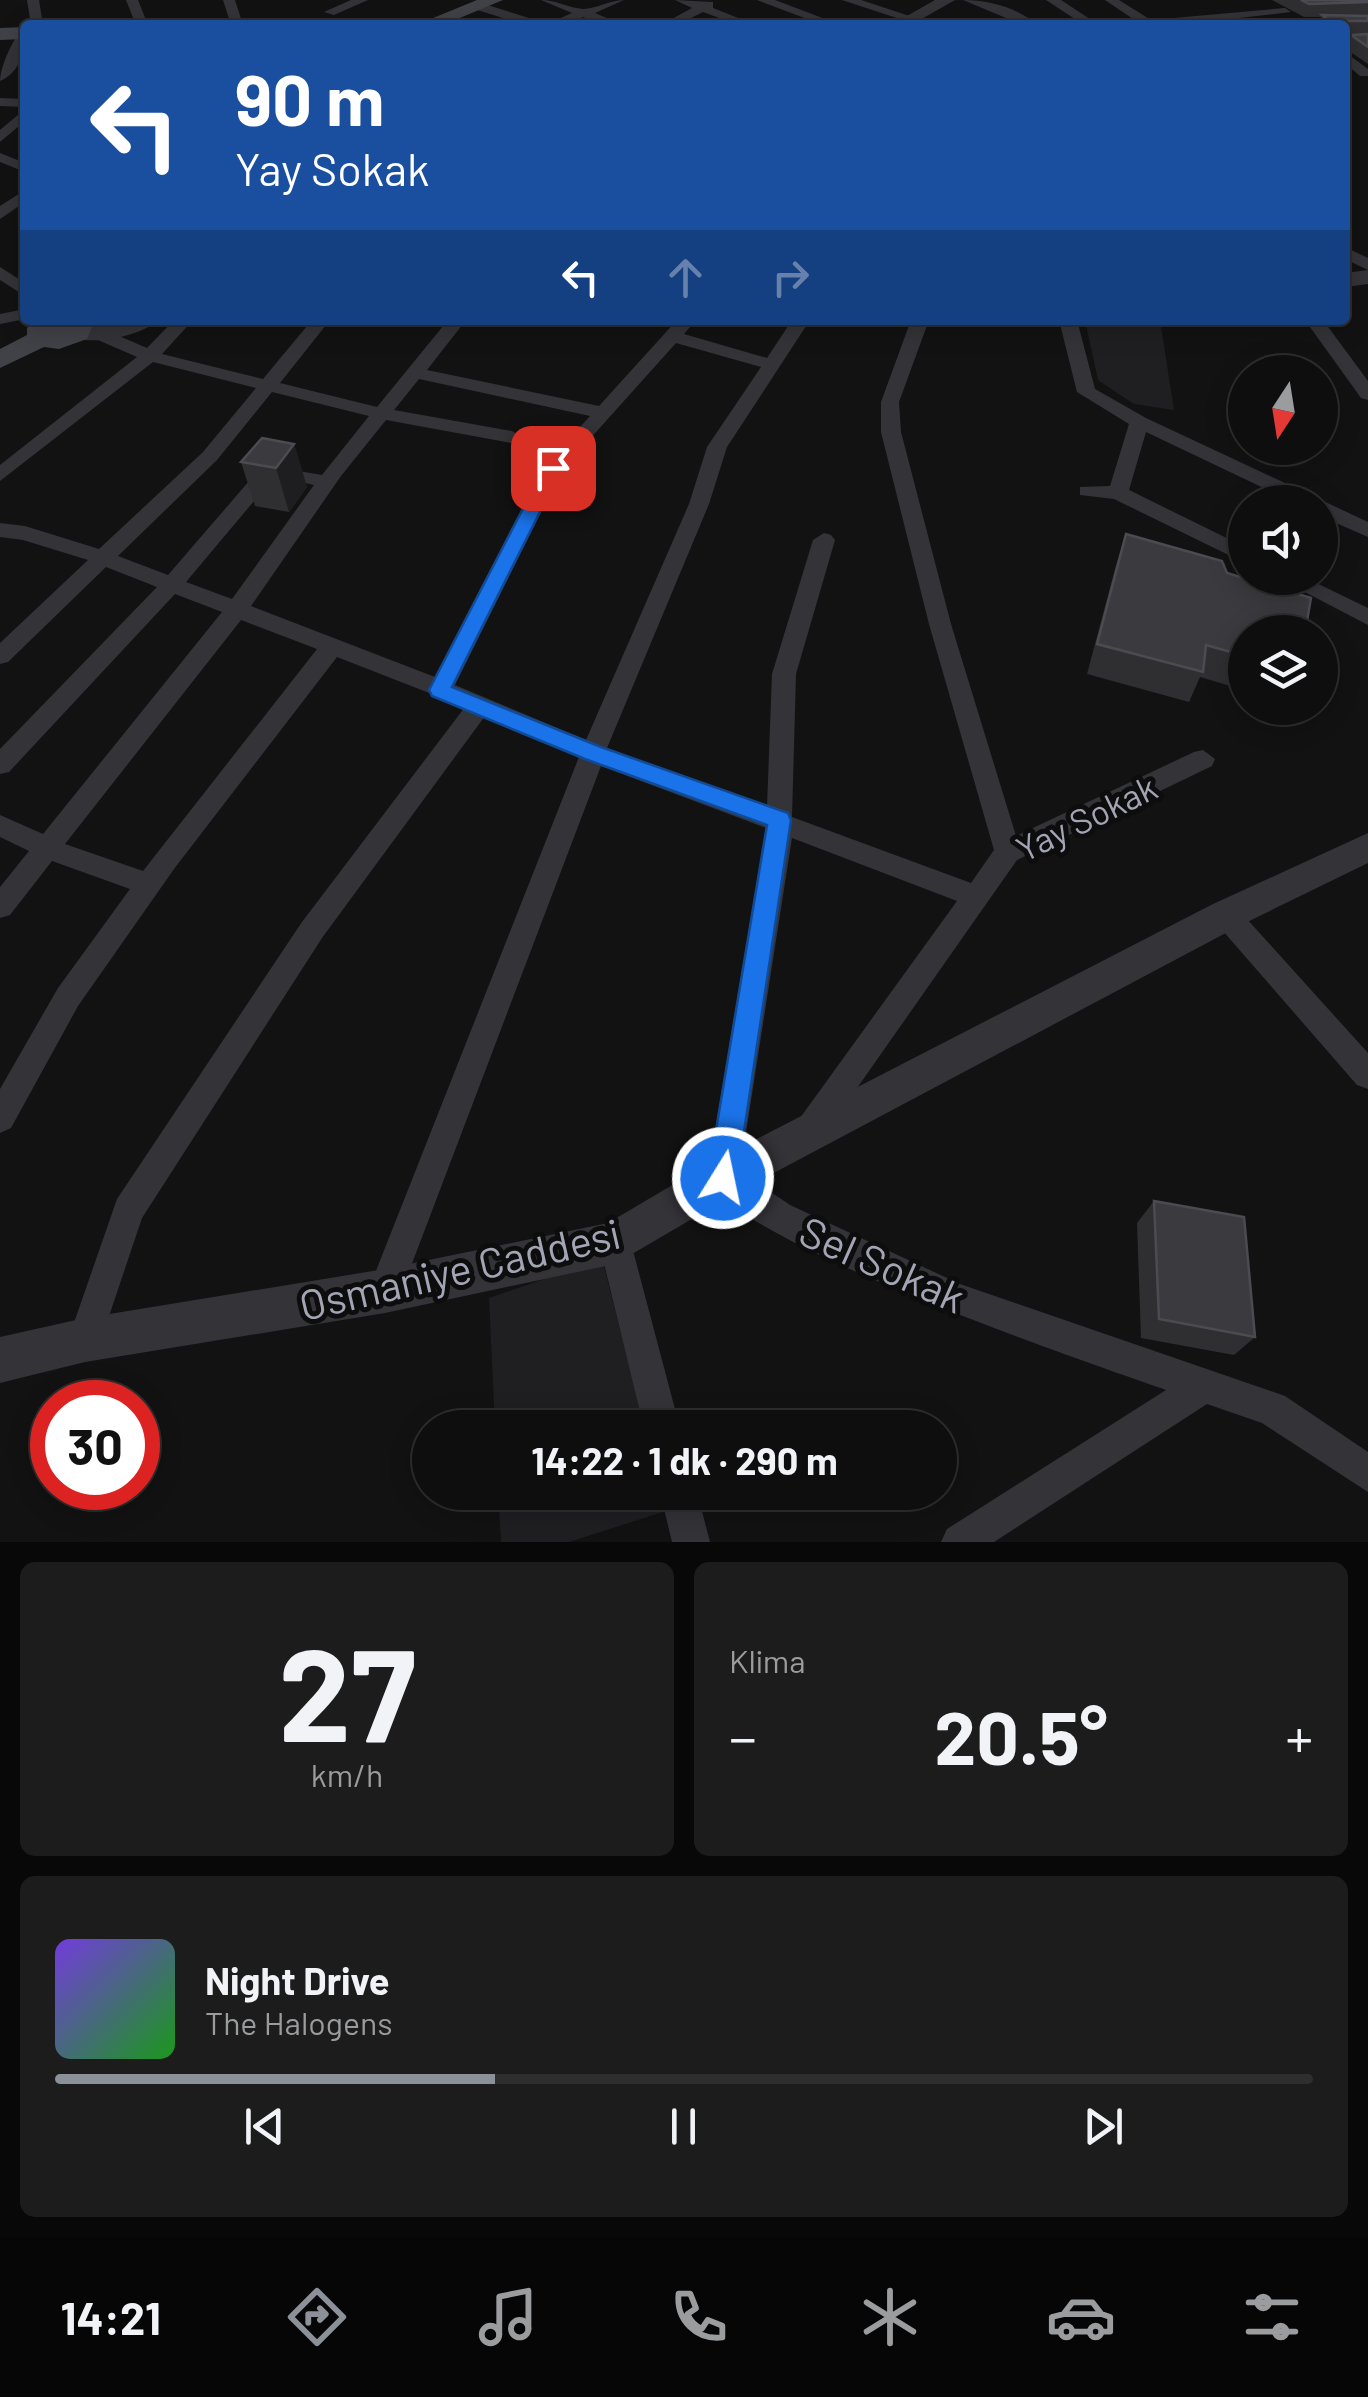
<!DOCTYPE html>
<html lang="tr">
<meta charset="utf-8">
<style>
body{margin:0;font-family:Barlow,sans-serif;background:#1c1c1c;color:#f1f3f6;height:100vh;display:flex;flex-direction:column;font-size:38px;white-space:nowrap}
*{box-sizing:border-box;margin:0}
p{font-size:32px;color:#9b9c9e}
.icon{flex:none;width:55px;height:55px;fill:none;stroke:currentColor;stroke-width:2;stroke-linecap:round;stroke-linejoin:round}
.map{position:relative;height:1542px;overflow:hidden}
.drawer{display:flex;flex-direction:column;gap:20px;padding:20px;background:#080808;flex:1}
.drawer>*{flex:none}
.guide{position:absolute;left:20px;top:20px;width:1330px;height:305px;border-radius:10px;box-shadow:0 5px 25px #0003,0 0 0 2px #2e2e2e;background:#1a4fa0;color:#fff;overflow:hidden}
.needle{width:65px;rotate:192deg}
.buttons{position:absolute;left:1228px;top:355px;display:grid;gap:20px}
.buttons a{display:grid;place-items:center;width:110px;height:110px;border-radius:50%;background:#0e0e0e;box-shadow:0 5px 25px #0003,0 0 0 2px #2e2e2e;font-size:50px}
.speed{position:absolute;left:30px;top:1380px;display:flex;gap:20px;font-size:50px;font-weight:700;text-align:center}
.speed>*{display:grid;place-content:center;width:130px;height:130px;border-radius:50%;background:#0e0e0e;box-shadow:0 5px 25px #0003,0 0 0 2px #2e2e2e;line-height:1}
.speed .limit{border:15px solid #d22;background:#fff;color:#111}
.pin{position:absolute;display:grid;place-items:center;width:85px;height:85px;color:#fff;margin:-42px;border-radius:20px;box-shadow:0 5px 15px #0006}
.me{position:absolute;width:110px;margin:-55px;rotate:10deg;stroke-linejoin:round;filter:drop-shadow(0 0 8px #0008)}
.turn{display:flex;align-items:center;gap:35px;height:210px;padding:0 50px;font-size:45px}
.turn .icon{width:130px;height:130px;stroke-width:2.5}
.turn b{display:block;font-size:70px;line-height:85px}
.lanes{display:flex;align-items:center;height:95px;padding:0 50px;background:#0003;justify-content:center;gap:50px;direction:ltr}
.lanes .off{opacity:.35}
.big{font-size:75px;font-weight:700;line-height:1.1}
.drawer .tile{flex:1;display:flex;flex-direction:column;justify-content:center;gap:15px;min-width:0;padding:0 35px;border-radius:15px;background:#1c1c1c}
.drawer .dial{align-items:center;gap:0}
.dial b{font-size:130px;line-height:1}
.song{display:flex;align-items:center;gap:30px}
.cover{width:120px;height:120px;border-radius:15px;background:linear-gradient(135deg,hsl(260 70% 55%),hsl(120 70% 35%))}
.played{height:10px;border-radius:5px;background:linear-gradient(90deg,#8c9099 35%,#2e2e2e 35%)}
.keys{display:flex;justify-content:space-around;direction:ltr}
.heat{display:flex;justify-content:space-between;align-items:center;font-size:55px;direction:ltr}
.drawer .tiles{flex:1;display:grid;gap:20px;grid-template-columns:1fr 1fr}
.tile:last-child{grid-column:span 2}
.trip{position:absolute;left:412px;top:1410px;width:545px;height:100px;border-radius:50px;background:#0e0e0e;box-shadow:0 5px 25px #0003,0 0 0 2px #2e2e2e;font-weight:700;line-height:100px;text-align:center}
.tab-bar{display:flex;height:160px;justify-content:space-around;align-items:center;background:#060606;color:#9b9c9e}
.tab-bar .icon{width:70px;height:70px}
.tab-bar .active{color:#8c9099}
.tab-bar b{font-size:45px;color:#f1f3f6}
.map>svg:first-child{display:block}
.built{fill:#1f1e20}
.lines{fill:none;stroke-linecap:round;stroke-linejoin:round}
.minor{fill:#343338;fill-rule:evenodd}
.tertiary{fill:#343338;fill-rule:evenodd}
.secondary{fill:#414148;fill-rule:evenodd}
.wall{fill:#2f2e31}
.shaded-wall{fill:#1e1d1f}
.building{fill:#3b3b3f;stroke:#4c4b51;stroke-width:2.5}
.route{fill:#1a73e8;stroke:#114b97;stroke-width:2.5}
.labels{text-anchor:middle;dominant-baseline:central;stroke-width:10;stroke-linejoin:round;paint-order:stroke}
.street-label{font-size:35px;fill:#a3a4b4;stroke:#0d0d0e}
.near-street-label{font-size:42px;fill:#a3a4b4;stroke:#0d0d0e}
</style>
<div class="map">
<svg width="1368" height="1542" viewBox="0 0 1368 1542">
<rect width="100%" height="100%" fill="#121213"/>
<g class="built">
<polygon points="1085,320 1160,320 1174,410 1134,404 1098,380"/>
<polygon points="602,1259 645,1427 495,1427 489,1298"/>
<polygon points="498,1493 661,1493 666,1511 569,1542 501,1542"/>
</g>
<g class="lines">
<g class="minor">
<polygon points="27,0 39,0 43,25 31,25"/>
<polygon points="126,0 138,0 148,25 136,25"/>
<polygon points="223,0 235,0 243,25 231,25"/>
<polygon points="351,0 368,0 334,15 324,12"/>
<path d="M 541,0 C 556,0 569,8 583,9 C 596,9 610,0 624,0 L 595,13 L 623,25 L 605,25 L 583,17 L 563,25 L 545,25 L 572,13 Z"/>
<polygon points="675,0 713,2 713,8 756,25 738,25 703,12 677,25 661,25 692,8"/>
<polygon points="757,0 775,0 841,25 823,25"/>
<polygon points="842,0 861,0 937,25 918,25"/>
<path d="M 963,0 C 990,0 1017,8 1038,25 L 1023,25 Z"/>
<polygon points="1046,0 1061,0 1099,25 1084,25"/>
<polygon points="1105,0 1119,0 1151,20 1285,8 1291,12 1178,25 1128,25 1136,21"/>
<polygon points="478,2 542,22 544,25 525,25 474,9"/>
<polygon points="1368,18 1368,26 1301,24 1307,20"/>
<path d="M 25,27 C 25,50 22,71 0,81 C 0,67 14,35 25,27 Z"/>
<polygon points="1345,52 1368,69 1368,76 1360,76 1345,63"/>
<polygon points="0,98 25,99 25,107 0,106"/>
<polygon points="25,109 25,121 0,142 0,130"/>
<polygon points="0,153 25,163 25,172 0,162"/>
<polygon points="25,190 25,202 0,219 0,206"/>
<polygon points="1345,247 1368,258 1368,270 1345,259"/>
<polygon points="0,267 25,283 25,296 0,280"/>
<polygon points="25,309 25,319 0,324 0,314"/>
<path d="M 174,320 L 193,320 L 162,354 L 263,379 L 312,320 L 330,320 L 280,383 L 377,407 L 448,320 L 466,320 L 427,370 L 599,406 L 677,320 L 696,320 L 684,334 L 767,358 L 792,320 L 810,320 L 727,447 L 709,504 L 607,748 L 767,807 L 772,674 L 813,540 L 824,533 L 831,535 L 835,540 L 796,674 L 792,817 L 971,883 L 994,850 L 929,624 L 881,432 L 881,402 L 911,320 L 929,320 L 899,402 L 901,432 L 951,624 L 1016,836 L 1194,752 L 1203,750 L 1215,759 L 1212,766 L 1017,860 L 822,1138 L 811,1143 L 800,1138 L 796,1128 L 800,1118 L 957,901 L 792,838 L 740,1171 L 790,1205 L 960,1284 L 1285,1396 L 1368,1452 L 1368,1492 L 1262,1423 L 1207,1404 L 994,1542 L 941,1542 L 947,1529 L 1166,1390 C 1087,1362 735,1243 707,1178 L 766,828 L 601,766 L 397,1303 L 385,1308 L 373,1303 L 368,1291 L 579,757 L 485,716 L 322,938 L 142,1218 L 97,1352 L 85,1357 L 73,1352 L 68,1340 L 117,1199 L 302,922 L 465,707 L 337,657 L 174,869 L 78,1006 L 11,1128 L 0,1133 L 0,1089 L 58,988 L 130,889 L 52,861 L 10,915 L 0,918 L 0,887 L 29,851 L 0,837 L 0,815 L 43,834 L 222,612 L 175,594 L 9,772 L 0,774 L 0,749 L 157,587 L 106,567 L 8,662 L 0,664 L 0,643 L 88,560 L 23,540 L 0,537 L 0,523 L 25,526 L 99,549 L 203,452 L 256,388 L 153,362 L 0,481 L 0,465 L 137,357 L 91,337 L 91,329 L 103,329 L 147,348 ZM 676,343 L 761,367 L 707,447 L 689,504 L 586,740 L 455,685 L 562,470 ZM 419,379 L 590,416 L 543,468 L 435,677 L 251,606 L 341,476 L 386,420 L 512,443 L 522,437 L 512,431 L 394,410 ZM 272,392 L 369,416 L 322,475 L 263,465 L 168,575 L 118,556 L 217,460 ZM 275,476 L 314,485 L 232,599 L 186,582 ZM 241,620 L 317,649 L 143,871 L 65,844 Z"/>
<polygon points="1059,320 1077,320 1095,389 1146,418 1368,522 1368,537 1320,516 1320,502 1293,502 1146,432 1129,490 1245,547 1245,563 1114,499 1080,495 1080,487 1110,486 1129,424 1077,392"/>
<polygon points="1305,320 1323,320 1368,381 1368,400 1361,398"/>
<polygon points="1278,578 1306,578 1368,608 1368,625"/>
<polygon points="1226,904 1236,907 1368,1053 1368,1089 1357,1085 1216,923 1212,915 1216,907"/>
<polygon points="615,1227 627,1231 631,1243 680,1428 644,1428 599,1243 603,1231"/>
<polygon points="660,1492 697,1492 710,1542 672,1542"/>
</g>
<g class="tertiary">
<polygon points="935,0 955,0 911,25 891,25"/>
<polygon points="1368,270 1368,284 1345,287 1345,273"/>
<path d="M 126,320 L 158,320 C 143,336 83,349 66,333 L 78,326 Z"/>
<polygon points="1368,833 1368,863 1239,926 738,1192 615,1264 385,1313 85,1362 0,1383 0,1337 85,1318 385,1269 608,1223 708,1164 1213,904"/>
</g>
<g class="secondary">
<polygon points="477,0 503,0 443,25 416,25"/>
<polygon points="25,27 25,39 0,40 0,28"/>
<polygon points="36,320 90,320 93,325 87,339 59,349 44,347 0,368 0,349 27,335 27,328"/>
</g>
</g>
<g class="wall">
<polygon points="1272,0 1368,0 1368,15 1354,16 1368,16 1368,34 1348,34 1345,43 1345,25 1318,25 1321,17 1304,17"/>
<polygon points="1368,34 1368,64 1346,49 1351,35"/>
<polygon points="294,444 307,487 289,512 255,506 241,462"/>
<polygon points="1126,534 1227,573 1306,627 1303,632 1245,632 1244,690 1200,677 1189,702 1087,674 1116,565"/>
<polygon points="1154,1201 1255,1337 1234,1355 1141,1338 1137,1223"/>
</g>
<polygon class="shaded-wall" points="294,444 307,487 289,512 276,468"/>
<g class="building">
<polygon points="1301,0 1368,0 1368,2 1309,4"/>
<polygon points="1322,15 1368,16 1368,21 1347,21 1348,36 1345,33 1345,25 1334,25"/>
<polygon points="1368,34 1368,47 1351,35"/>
<polygon points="262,438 294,444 276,468 241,462"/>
<polygon points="1126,534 1222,561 1227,573 1311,598 1306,627 1268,618 1265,632 1245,632 1245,656 1206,645 1203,672 1097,644"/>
<polygon points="1154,1201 1244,1217 1255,1337 1159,1319"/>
</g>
<polygon class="route" points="553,463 562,468 452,687 601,747 788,813 791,820 737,1178 733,1188 723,1193 713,1188 708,1178 767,825 585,759 432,696 429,690 544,468"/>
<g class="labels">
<g class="street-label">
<text transform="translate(1086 817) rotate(-26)">Yay Sokak</text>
</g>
<g class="near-street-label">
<text transform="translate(883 1263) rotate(24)">Sel Sokak</text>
<text transform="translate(459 1268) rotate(-13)">Osmaniye Caddesi</text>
</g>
</g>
</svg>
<div class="buttons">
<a><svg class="needle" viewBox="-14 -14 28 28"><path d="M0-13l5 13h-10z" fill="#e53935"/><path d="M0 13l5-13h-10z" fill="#9b9c9e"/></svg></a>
<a><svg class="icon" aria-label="sound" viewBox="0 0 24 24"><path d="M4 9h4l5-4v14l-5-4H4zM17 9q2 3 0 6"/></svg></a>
<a><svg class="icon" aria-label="layers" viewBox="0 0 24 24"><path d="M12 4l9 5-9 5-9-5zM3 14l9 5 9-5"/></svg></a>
</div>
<div class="speed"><div class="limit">30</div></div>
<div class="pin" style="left:553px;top:468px;background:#d93025"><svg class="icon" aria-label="arrive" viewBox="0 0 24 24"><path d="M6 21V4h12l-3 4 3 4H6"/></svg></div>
<svg class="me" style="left:723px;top:1178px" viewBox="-20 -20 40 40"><circle r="17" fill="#1a73e8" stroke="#fff" stroke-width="3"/><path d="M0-11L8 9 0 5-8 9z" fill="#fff"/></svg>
<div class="trip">14:22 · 1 dk · 290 m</div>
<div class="guide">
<div class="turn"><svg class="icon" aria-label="left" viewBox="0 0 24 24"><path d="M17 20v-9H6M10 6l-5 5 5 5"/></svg><div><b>90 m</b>Yay Sokak</div></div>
<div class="lanes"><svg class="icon" aria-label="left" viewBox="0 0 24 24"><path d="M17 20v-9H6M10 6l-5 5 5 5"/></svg><svg class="icon off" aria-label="ahead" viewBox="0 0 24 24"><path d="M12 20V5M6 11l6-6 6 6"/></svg><svg class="icon off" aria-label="right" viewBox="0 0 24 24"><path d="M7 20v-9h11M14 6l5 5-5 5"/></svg></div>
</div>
</div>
<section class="drawer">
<div class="tiles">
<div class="tile dial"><b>27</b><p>km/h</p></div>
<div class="tile"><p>Klima</p>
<div class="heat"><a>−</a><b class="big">20.5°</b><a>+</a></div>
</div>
<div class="tile">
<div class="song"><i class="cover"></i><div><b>Night Drive</b><p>The Halogens</p></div></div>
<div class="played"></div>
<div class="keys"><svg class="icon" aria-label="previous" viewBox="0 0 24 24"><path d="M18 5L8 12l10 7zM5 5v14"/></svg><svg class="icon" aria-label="pause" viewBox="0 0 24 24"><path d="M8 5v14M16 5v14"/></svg><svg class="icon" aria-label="next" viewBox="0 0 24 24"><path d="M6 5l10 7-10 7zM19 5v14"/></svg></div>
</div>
</div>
</section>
<nav class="tab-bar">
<b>14:21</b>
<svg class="icon active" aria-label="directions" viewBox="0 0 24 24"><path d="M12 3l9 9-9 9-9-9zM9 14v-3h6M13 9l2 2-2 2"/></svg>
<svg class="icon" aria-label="music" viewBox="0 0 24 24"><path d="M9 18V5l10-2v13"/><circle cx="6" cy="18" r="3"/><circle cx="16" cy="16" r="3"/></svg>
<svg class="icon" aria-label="phone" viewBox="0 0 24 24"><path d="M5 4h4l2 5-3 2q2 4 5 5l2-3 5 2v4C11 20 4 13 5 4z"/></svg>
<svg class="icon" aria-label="climate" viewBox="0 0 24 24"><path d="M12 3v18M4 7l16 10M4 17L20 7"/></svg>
<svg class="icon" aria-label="car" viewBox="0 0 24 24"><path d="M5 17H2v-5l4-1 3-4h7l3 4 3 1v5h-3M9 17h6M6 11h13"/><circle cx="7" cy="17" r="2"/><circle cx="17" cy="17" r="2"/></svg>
<svg class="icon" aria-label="filters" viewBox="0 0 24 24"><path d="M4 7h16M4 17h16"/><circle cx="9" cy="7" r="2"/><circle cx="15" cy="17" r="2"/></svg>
</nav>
